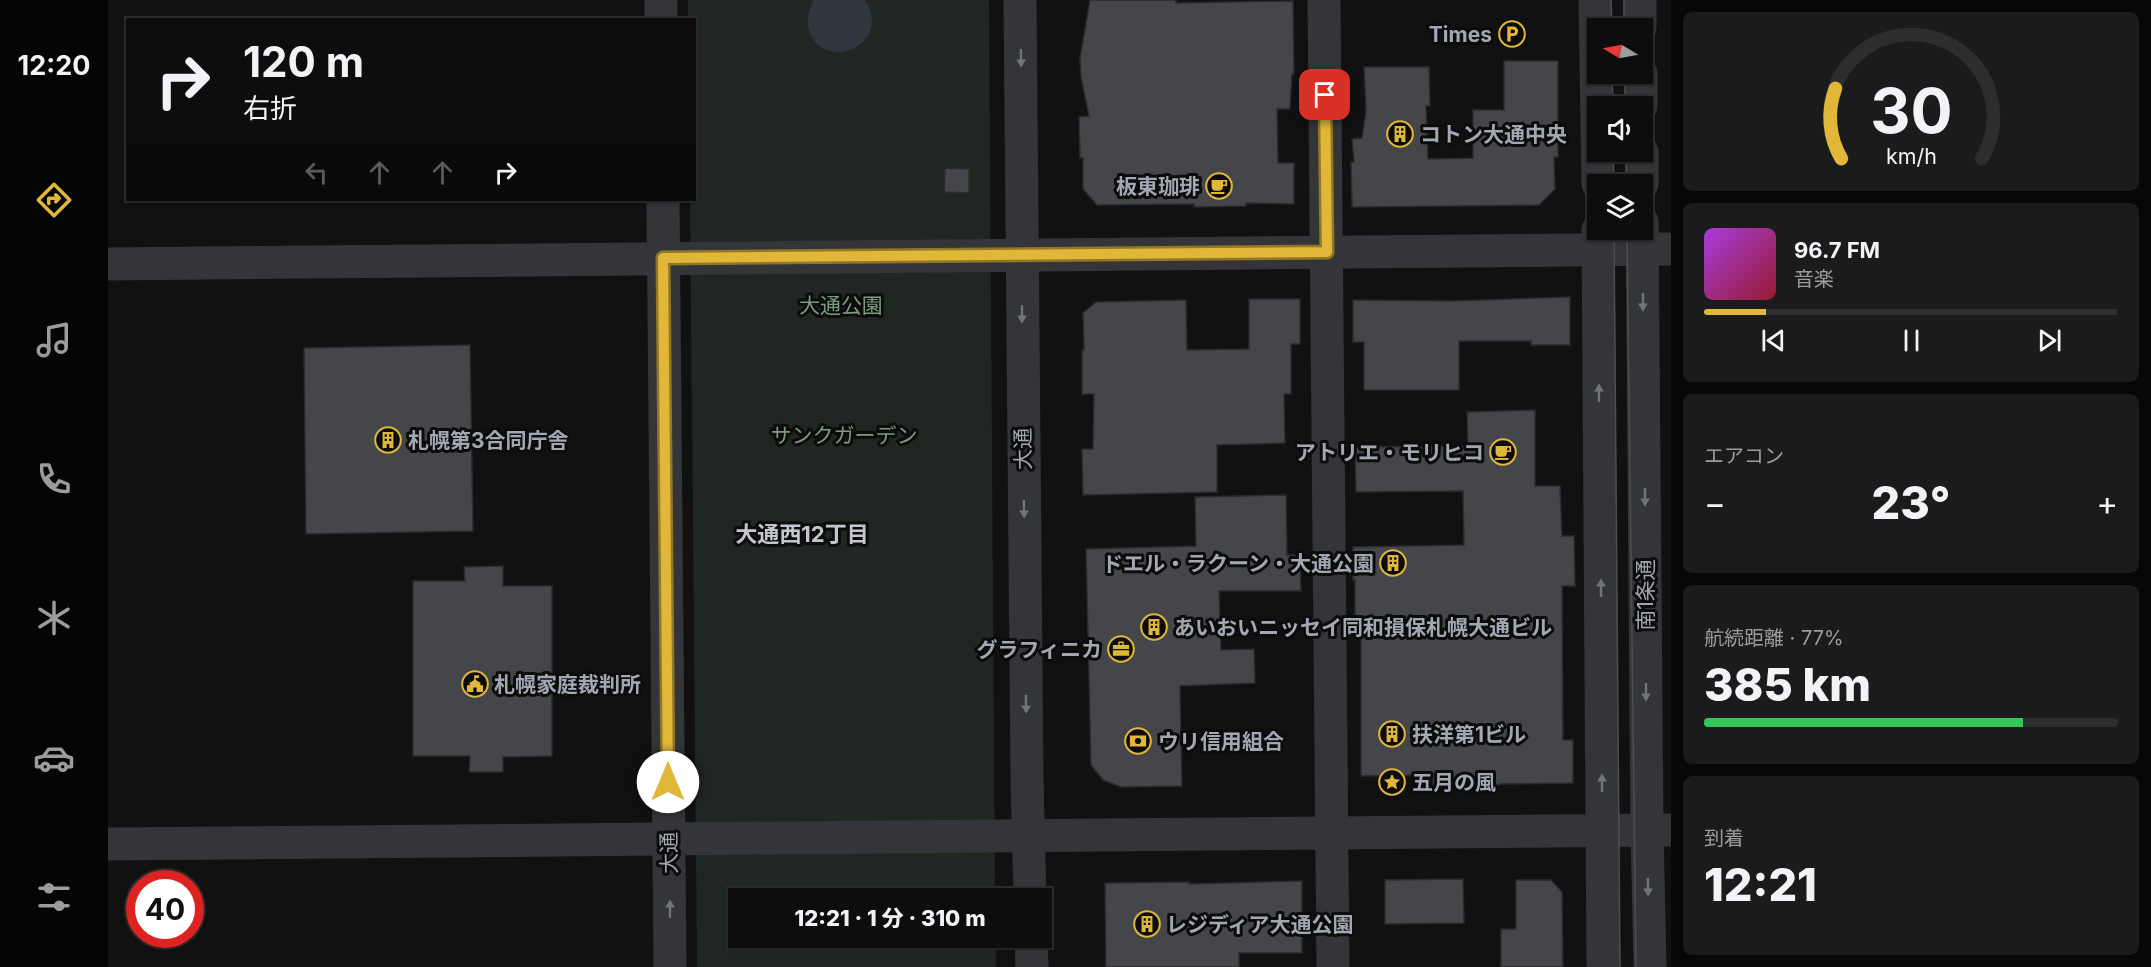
<!DOCTYPE html>
<html lang="ja">
<meta charset="utf-8">
<style>
body{margin:0;font-family:Inter,"Noto Sans JP",sans-serif;background:#1b1b1c;color:#f1f3f6;height:100vh;display:flex;flex-direction:column;font-size:22px;white-space:nowrap}
*{box-sizing:border-box;margin:0}
p{font-size:20px;color:#9a9c9e}
.icon{flex:none;width:33px;height:33px;fill:none;stroke:currentColor;stroke-width:2;stroke-linecap:round;stroke-linejoin:round}
.map{position:relative;flex:1;overflow:hidden}
.panel{display:flex;flex-direction:column;gap:12px;padding:12px;background:#070708;width:480px}
.panel>*{flex:none}
.top-card{position:absolute;left:18px;top:18px;width:570px;height:183px;border-radius:0px;box-shadow:0 2px 4px #0004,0 0 0 2px #2d2d2e;background:#0d0d0e;color:#f1f3f6;overflow:hidden}
.needle{width:39px;rotate:280deg}
.fabs{position:absolute;left:1479px;top:18px;display:grid;gap:12px}
.fabs a{display:grid;place-items:center;width:66px;height:66px;border-radius:0px;background:#0d0d0e;box-shadow:0 2px 4px #0004,0 0 0 2px #2d2d2e;font-size:30px}
.speed{position:absolute;left:18px;top:870px;display:flex;gap:12px;font-size:30px;font-weight:700;text-align:center}
.speed>*{display:grid;place-content:center;width:78px;height:78px;border-radius:50%;background:#0d0d0e;box-shadow:0 2px 4px #0004,0 0 0 2px #2d2d2e;line-height:1}
.speed .limit{border:9px solid #d22;background:#fff;color:#111}
.pin{position:absolute;display:grid;place-items:center;width:51px;height:51px;color:#fff;margin:-26px;border-radius:12px;box-shadow:0 3px 9px #0006}
.me{position:absolute;width:66px;margin:-33px;rotate:0deg;stroke-linejoin:round;filter:drop-shadow(0 0 4px #0008)}
.turn{display:flex;align-items:center;gap:21px;height:126px;padding:0 18px;font-size:27px}
.turn .icon{width:78px;height:78px;stroke-width:2.5}
.turn b{display:block;font-size:42px;line-height:51px}
.lanes{display:flex;align-items:center;height:57px;padding:0 18px;background:#0003;justify-content:center;gap:30px;direction:ltr}
.lanes .off{opacity:.35}
.big{font-size:45px;font-weight:800;line-height:1.1}
.panel .card{flex:1;display:flex;flex-direction:column;justify-content:center;gap:9px;min-width:0;padding:0 21px;border-radius:9px;background:#1b1b1c}
.panel .dial{align-items:center;gap:0}
.dial svg{height:156px;overflow:visible;fill:none;stroke:#2d2d2e;stroke-width:7;stroke-linecap:round;text-anchor:middle}
.dial text{fill:#f1f3f6;stroke:none}
.song{display:flex;align-items:center;gap:18px}
.cover{width:72px;height:72px;border-radius:9px;background:linear-gradient(135deg,hsl(280 70% 55%),hsl(350 70% 35%))}
.played{height:6px;border-radius:3px;background:linear-gradient(90deg,#e1b73a 15%,#2d2d2e 15%)}
.keys{display:flex;justify-content:space-around;direction:ltr}
.heat{display:flex;justify-content:space-between;align-items:center;font-size:33px;direction:ltr}
.charge{height:9px;border-radius:4px;background:linear-gradient(90deg,#34c759 77%,#2d2d2e 0)}
.trip{position:absolute;left:620px;top:888px;width:324px;height:60px;border-radius:0px;background:#0d0d0e;box-shadow:0 2px 4px #0004,0 0 0 2px #2d2d2e;font-weight:800;line-height:60px;text-align:center}
main{display:flex;flex:1;min-height:0}
.menu{display:flex;flex-direction:column;width:108px;justify-content:space-around;align-items:center;background:#050506;color:#9a9c9e}
.menu .icon{width:42px;height:42px}
.menu .active{color:#e1b73a}
.menu b{font-size:27px;color:#f1f3f6}
.map>svg:first-child{display:block}
.green{fill:#202621}
.water{fill:#30363d}
.building{fill:#45464a;stroke:#2b2b2e;stroke-width:1.5}
.lines{fill:none;stroke-linecap:round;stroke-linejoin:round}
.minor{stroke:#343539;stroke-width:33}
.tram{stroke:#4d4e54;stroke-width:1.5}
.oneway{fill:#71747c}
.route-casing{stroke:#927726;stroke-width:15}
.route{stroke:#e1b73a;stroke-width:10}
.labels{text-anchor:middle;dominant-baseline:central;stroke-width:6;stroke-linejoin:round;paint-order:stroke}
.poi-label{font-size:21px;font-weight:bold;fill:#a3a7b2;stroke:#0c0c0d;text-anchor:start}
.park-label{font-size:21px;fill:#7c9b80;stroke:#0c0c0d}
.street-label{font-size:21px;fill:#a3a7b2;stroke:#0c0c0d}
.neighbourhood-label{font-size:22px;font-weight:bold;fill:#c4c6ce;stroke:#0c0c0d}
</style>
<main>
<nav class="menu">
<b>12:20</b>
<svg class="icon active" aria-label="directions" viewBox="0 0 24 24"><path d="M12 3l9 9-9 9-9-9zM9 14v-3h6M13 9l2 2-2 2"/></svg>
<svg class="icon" aria-label="music" viewBox="0 0 24 24"><path d="M9 18V5l10-2v13"/><circle cx="6" cy="18" r="3"/><circle cx="16" cy="16" r="3"/></svg>
<svg class="icon" aria-label="phone" viewBox="0 0 24 24"><path d="M5 4h4l2 5-3 2q2 4 5 5l2-3 5 2v4C11 20 4 13 5 4z"/></svg>
<svg class="icon" aria-label="climate" viewBox="0 0 24 24"><path d="M12 3v18M4 7l16 10M4 17L20 7"/></svg>
<svg class="icon" aria-label="car" viewBox="0 0 24 24"><path d="M5 17H2v-5l4-1 3-4h7l3 4 3 1v5h-3M9 17h6M6 11h13"/><circle cx="7" cy="17" r="2"/><circle cx="17" cy="17" r="2"/></svg>
<svg class="icon" aria-label="filters" viewBox="0 0 24 24"><path d="M4 7h16M4 17h16"/><circle cx="9" cy="7" r="2"/><circle cx="15" cy="17" r="2"/></svg>
</nav>
<div class="map">
<svg width="1563" height="967" viewBox="0 0 1563 967">
<rect width="100%" height="100%" fill="#111112"/>
<polygon class="green" points="580,0 881,0 887,898 630,898 630,938 888,938 888,967 589,967 582,200 586,200 586,20 580,19"/>
<path class="water" d="M 706,0 L 757,0 C 787,48 710,75 700,26 C 699,17 701,8 706,0 Z"/>
<g class="building">
<polygon points="982,0 1068,0 1068,3 1185,1 1186,74 1184,74 1182,109 1169,109 1170,163 1186,163 1186,204 1138,203 1138,206 1086,207 1086,204 989,205 975,189 975,158 972,158 971,117 981,116 973,77 972,58"/>
<polygon points="1396,61 1450,61 1450,157 1446,157 1447,189 1431,205 1244,207 1243,162 1246,162 1244,139 1254,138 1258,111 1256,67 1321,67 1322,106 1318,106 1320,159 1365,158 1365,110 1396,110"/>
<polygon points="837,168 861,169 861,193 836,192"/>
<polygon points="1462,297 1462,345 1423,345 1423,341 1351,341 1351,390 1256,390 1256,342 1245,342 1245,300 1345,301"/>
<polygon points="1141,299 1192,299 1192,344 1183,344 1183,394 1176,394 1177,443 1109,445 1109,492 975,495 974,449 985,449 986,394 974,394 974,350 976,350 975,313 988,302 1078,300 1079,350 1141,349"/>
<polygon points="362,345 365,531 198,534 196,348"/>
<polygon points="1427,410 1427,486 1452,486 1454,536 1466,536 1467,586 1454,586 1455,740 1465,740 1465,783 1391,784 1391,785 1325,787 1325,775 1253,776 1253,639 1247,639 1247,580 1245,580 1245,547 1356,545 1355,491 1248,492 1247,447 1360,446 1359,412"/>
<polygon points="1178,495 1179,555 1192,555 1193,591 1111,591 1113,650 1146,649 1147,683 1072,686 1074,786 1013,787 995,780 983,765 978,549 1088,546 1087,497"/>
<polygon points="395,566 395,586 444,586 444,756 395,757 395,772 361,772 362,756 305,756 305,581 357,581 356,567"/>
<polygon points="1355,879 1356,923 1277,924 1277,880"/>
<polygon points="1408,880 1443,880 1454,892 1455,967 1393,967 1393,929 1408,929"/>
<polygon points="1194,881 1194,953 1131,953 1131,967 998,967 997,883 1081,882 1081,884"/>
</g>
<g class="lines">
<g class="minor">
<polyline points="553,0 553,20"/>
<polyline points="912,0 919,779 922,898"/>
<polyline points="1216,0 1225,967"/>
<polyline points="1487,0 1490,184"/>
<polyline points="1532,0 1532,28"/>
<polyline points="1533,74 1533,106"/>
<polyline points="1534,152 1534,184"/>
<polyline points="555,200 562,967"/>
<polyline points="1534,222 1539,830 1542,967"/>
<polyline points="1490,230 1495,967"/>
<polyline points="0,264 1563,249"/>
<polyline points="0,844 1563,830"/>
<polyline points="923,938 924,967"/>
</g>
<g class="tram">
<polyline points="1503,0 1504,28"/>
<polyline points="1516,0 1516,28"/>
<polyline points="1504,74 1505,106"/>
<polyline points="1517,74 1517,106"/>
<polyline points="1505,152 1506,184"/>
<polyline points="1518,152 1518,184"/>
<polyline points="1506,230 1512,967"/>
<polyline points="1519,230 1528,967"/>
</g>
</g>
<defs><path id="oneway-solid" d="M-6-.8H1V-3.2L6.5 0L1 3.2V.8H-6Z" transform="scale(1.5)"/></defs>
<g class="oneway">
<use href="#oneway-solid" transform="translate(913 58) rotate(89)"/>
<use href="#oneway-solid" transform="translate(1535 302) rotate(90)"/>
<use href="#oneway-solid" transform="translate(914 314) rotate(90)"/>
<use href="#oneway-solid" transform="translate(1491 393) rotate(-90)"/>
<use href="#oneway-solid" transform="translate(1537 497) rotate(90)"/>
<use href="#oneway-solid" transform="translate(916 509) rotate(89)"/>
<use href="#oneway-solid" transform="translate(1493 588) rotate(-90)"/>
<use href="#oneway-solid" transform="translate(1538 692) rotate(90)"/>
<use href="#oneway-solid" transform="translate(918 704) rotate(89)"/>
<use href="#oneway-solid" transform="translate(1494 783) rotate(-90)"/>
<use href="#oneway-solid" transform="translate(1540 887) rotate(89)"/>
<use href="#oneway-solid" transform="translate(562 909) rotate(-89)"/>
</g>
<g class="lines">
<g class="route-casing">
<polyline id="route" points="560,782 555,258 1219,252 1217,95"/>
</g>
<use href="#route" class="route"/>
</g>
<defs>
<g id="parking-ring" transform="scale(1.35)"><circle r="9.5" fill="#0c0c0d" stroke="#e1b73a" stroke-width="1.5"/><path d="M-3.5-5.5H1a3.5 3.5 0 0 1 0 7H-1V5.5H-3.5ZM-1-3.4V-.6H.8a1.4 1.4 0 0 0 0-2.8Z" fill="#e1b73a"/></g>
<g id="building-ring" transform="scale(1.35)"><circle r="9.5" fill="#0c0c0d" stroke="#e1b73a" stroke-width="1.5"/><path d="M-4-6H4V6H1V3H-1V6H-4ZM-2.5-4.3h1.7v1.8h-1.7ZM.8-4.3h1.7v1.8H.8ZM-2.5-1h1.7V.8h-1.7ZM.8-1h1.7V.8H.8Z" fill="#e1b73a"/></g>
<g id="cafe-ring" transform="scale(1.35)"><circle r="9.5" fill="#0c0c0d" stroke="#e1b73a" stroke-width="1.5"/><path d="M-5.5-4.5H6V0H3Q3 3.5 0 3.5H-2.5Q-5.5 3.5-5.5 0ZM3-3.2v2h1.7v-2ZM-6 4.5H4V6H-6Z" fill="#e1b73a"/></g>
<g id="office-ring" transform="scale(1.35)"><circle r="9.5" fill="#0c0c0d" stroke="#e1b73a" stroke-width="1.5"/><path d="M-6-3h4V-5.5h4V-3h4V5H-6ZM-1-4.5V-3h2v-1.5ZM-6 0V1H6V0Z" fill="#e1b73a"/></g>
<g id="civic-ring" transform="scale(1.35)"><circle r="9.5" fill="#0c0c0d" stroke="#e1b73a" stroke-width="1.5"/><path d="M-.6-6.5H3V-4.5H.6V-3L4-1V1h2V6H-6V1h2V-1L-.6-3ZM-1.2 2.5V6h2.4V2.5Z" fill="#e1b73a"/></g>
<g id="bank-ring" transform="scale(1.35)"><circle r="9.5" fill="#0c0c0d" stroke="#e1b73a" stroke-width="1.5"/><path d="M-6-4H6V4H-6ZM0-2.3a2.3 2.3 0 1 0 0 4.6a2.3 2.3 0 1 0 0-4.6Z" fill="#e1b73a"/></g>
<g id="sight-ring" transform="scale(1.35)"><circle r="9.5" fill="#0c0c0d" stroke="#e1b73a" stroke-width="1.5"/><path d="M0-6L1.8-2.2L6-1.7L2.9 1.2L3.7 5.4L0 3.3L-3.7 5.4L-2.9 1.2L-6-1.7L-1.8-2.2Z" fill="#e1b73a"/></g>
</defs>
<g fill-rule="evenodd">
<use href="#parking-ring" x="1404" y="34"/>
<use href="#building-ring" x="1292" y="134"/>
<use href="#cafe-ring" x="1111" y="186"/>
<use href="#building-ring" x="280" y="440"/>
<use href="#cafe-ring" x="1395" y="452"/>
<use href="#building-ring" x="1285" y="563"/>
<use href="#building-ring" x="1046" y="627"/>
<use href="#office-ring" x="1013" y="649"/>
<use href="#civic-ring" x="367" y="684"/>
<use href="#building-ring" x="1284" y="734"/>
<use href="#bank-ring" x="1030" y="741"/>
<use href="#sight-ring" x="1284" y="782"/>
<use href="#building-ring" x="1039" y="924"/>
</g>
<g class="labels">
<g class="poi-label">
<text x="1384" y="34" text-anchor="end">Times</text>
<text x="1312" y="134">コトン大通中央</text>
<text x="1092" y="186" text-anchor="end">板東珈琲</text>
<text x="300" y="440">札幌第3合同庁舎</text>
<text x="1376" y="452" text-anchor="end">アトリエ・モリヒコ</text>
<text x="1266" y="563" text-anchor="end">ドエル・ラクーン・大通公園</text>
<text x="1066" y="627">あいおいニッセイ同和損保札幌大通ビル</text>
<text x="994" y="649" text-anchor="end">グラフィニカ</text>
<text x="386" y="684">札幌家庭裁判所</text>
<text x="1304" y="734">扶洋第1ビル</text>
<text x="1050" y="741">ウリ信用組合</text>
<text x="1304" y="782">五月の風</text>
<text x="1058" y="924">レジディア大通公園</text>
</g>
<g class="park-label">
<text x="733" y="305">大通公園</text>
<text x="736" y="435">サンクガーデン</text>
</g>
<g class="street-label">
<text transform="translate(915 449) rotate(-91)">大通</text>
<text transform="translate(1537 595) rotate(-90)">南1条通</text>
<text transform="translate(561 853) rotate(-91)">大通</text>
</g>
<g class="neighbourhood-label">
<text x="694" y="534">大通西12丁目</text>
</g>
</g>
</svg>
<div class="fabs">
<a><svg class="needle" viewBox="-14 -14 28 28"><path d="M0-13l5 13h-10z" fill="#e53935"/><path d="M0 13l5-13h-10z" fill="#9a9c9e"/></svg></a>
<a><svg class="icon" aria-label="sound" viewBox="0 0 24 24"><path d="M4 9h4l5-4v14l-5-4H4zM17 9q2 3 0 6"/></svg></a>
<a><svg class="icon" aria-label="layers" viewBox="0 0 24 24"><path d="M12 4l9 5-9 5-9-5zM3 14l9 5 9-5"/></svg></a>
</div>
<div class="speed"><div class="limit">40</div></div>
<div class="pin" style="left:1217px;top:95px;background:#d93025"><svg class="icon" aria-label="arrive" viewBox="0 0 24 24"><path d="M6 21V4h12l-3 4 3 4H6"/></svg></div>
<svg class="me" style="left:560px;top:782px" viewBox="-20 -20 40 40"><circle r="19" fill="#fff"/><path d="M0-13L10 11 0 6-10 11z" fill="#e1b73a"/></svg>
<div class="trip">12:21 · 1 分 · 310 m</div>
<div class="top-card">
<div class="turn"><svg class="icon" aria-label="right" viewBox="0 0 24 24"><path d="M7 20v-9h11M14 6l5 5-5 5"/></svg><div><b>120 m</b>右折</div></div>
<div class="lanes"><svg class="icon off" aria-label="left" viewBox="0 0 24 24"><path d="M17 20v-9H6M10 6l-5 5 5 5"/></svg><svg class="icon off" aria-label="ahead" viewBox="0 0 24 24"><path d="M12 20V5M6 11l6-6 6 6"/></svg><svg class="icon off" aria-label="ahead" viewBox="0 0 24 24"><path d="M12 20V5M6 11l6-6 6 6"/></svg><svg class="icon" aria-label="right" viewBox="0 0 24 24"><path d="M7 20v-9h11M14 6l5 5-5 5"/></svg></div>
</div>
</div>
<section class="panel">
<div class="card dial"><svg viewBox="0 0 100 80">
<path d="M14 69A42 42 0 1 1 86 69"/>
<path d="M14 69A42 42 0 0 1 11 33" stroke="#e1b73a"/>
<text x="50" y="56" font-size="32" font-weight="700">30</text>
<text x="50" y="72" font-size="11">km/h</text>
</svg></div>
<div class="card">
<div class="song"><i class="cover"></i><div><b>96.7 FM</b><p>音楽</p></div></div>
<div class="played"></div>
<div class="keys"><svg class="icon" aria-label="previous" viewBox="0 0 24 24"><path d="M18 5L8 12l10 7zM5 5v14"/></svg><svg class="icon" aria-label="pause" viewBox="0 0 24 24"><path d="M8 5v14M16 5v14"/></svg><svg class="icon" aria-label="next" viewBox="0 0 24 24"><path d="M6 5l10 7-10 7zM19 5v14"/></svg></div>
</div>
<div class="card"><p>エアコン</p>
<div class="heat"><a>−</a><b class="big">23°</b><a>+</a></div>
</div>
<div class="card"><p>航続距離 · 77%</p><b class="big">385 km</b><div class="charge"></div></div>
<div class="card"><p>到着</p><b class="big">12:21</b></div>
</section>
</main>
